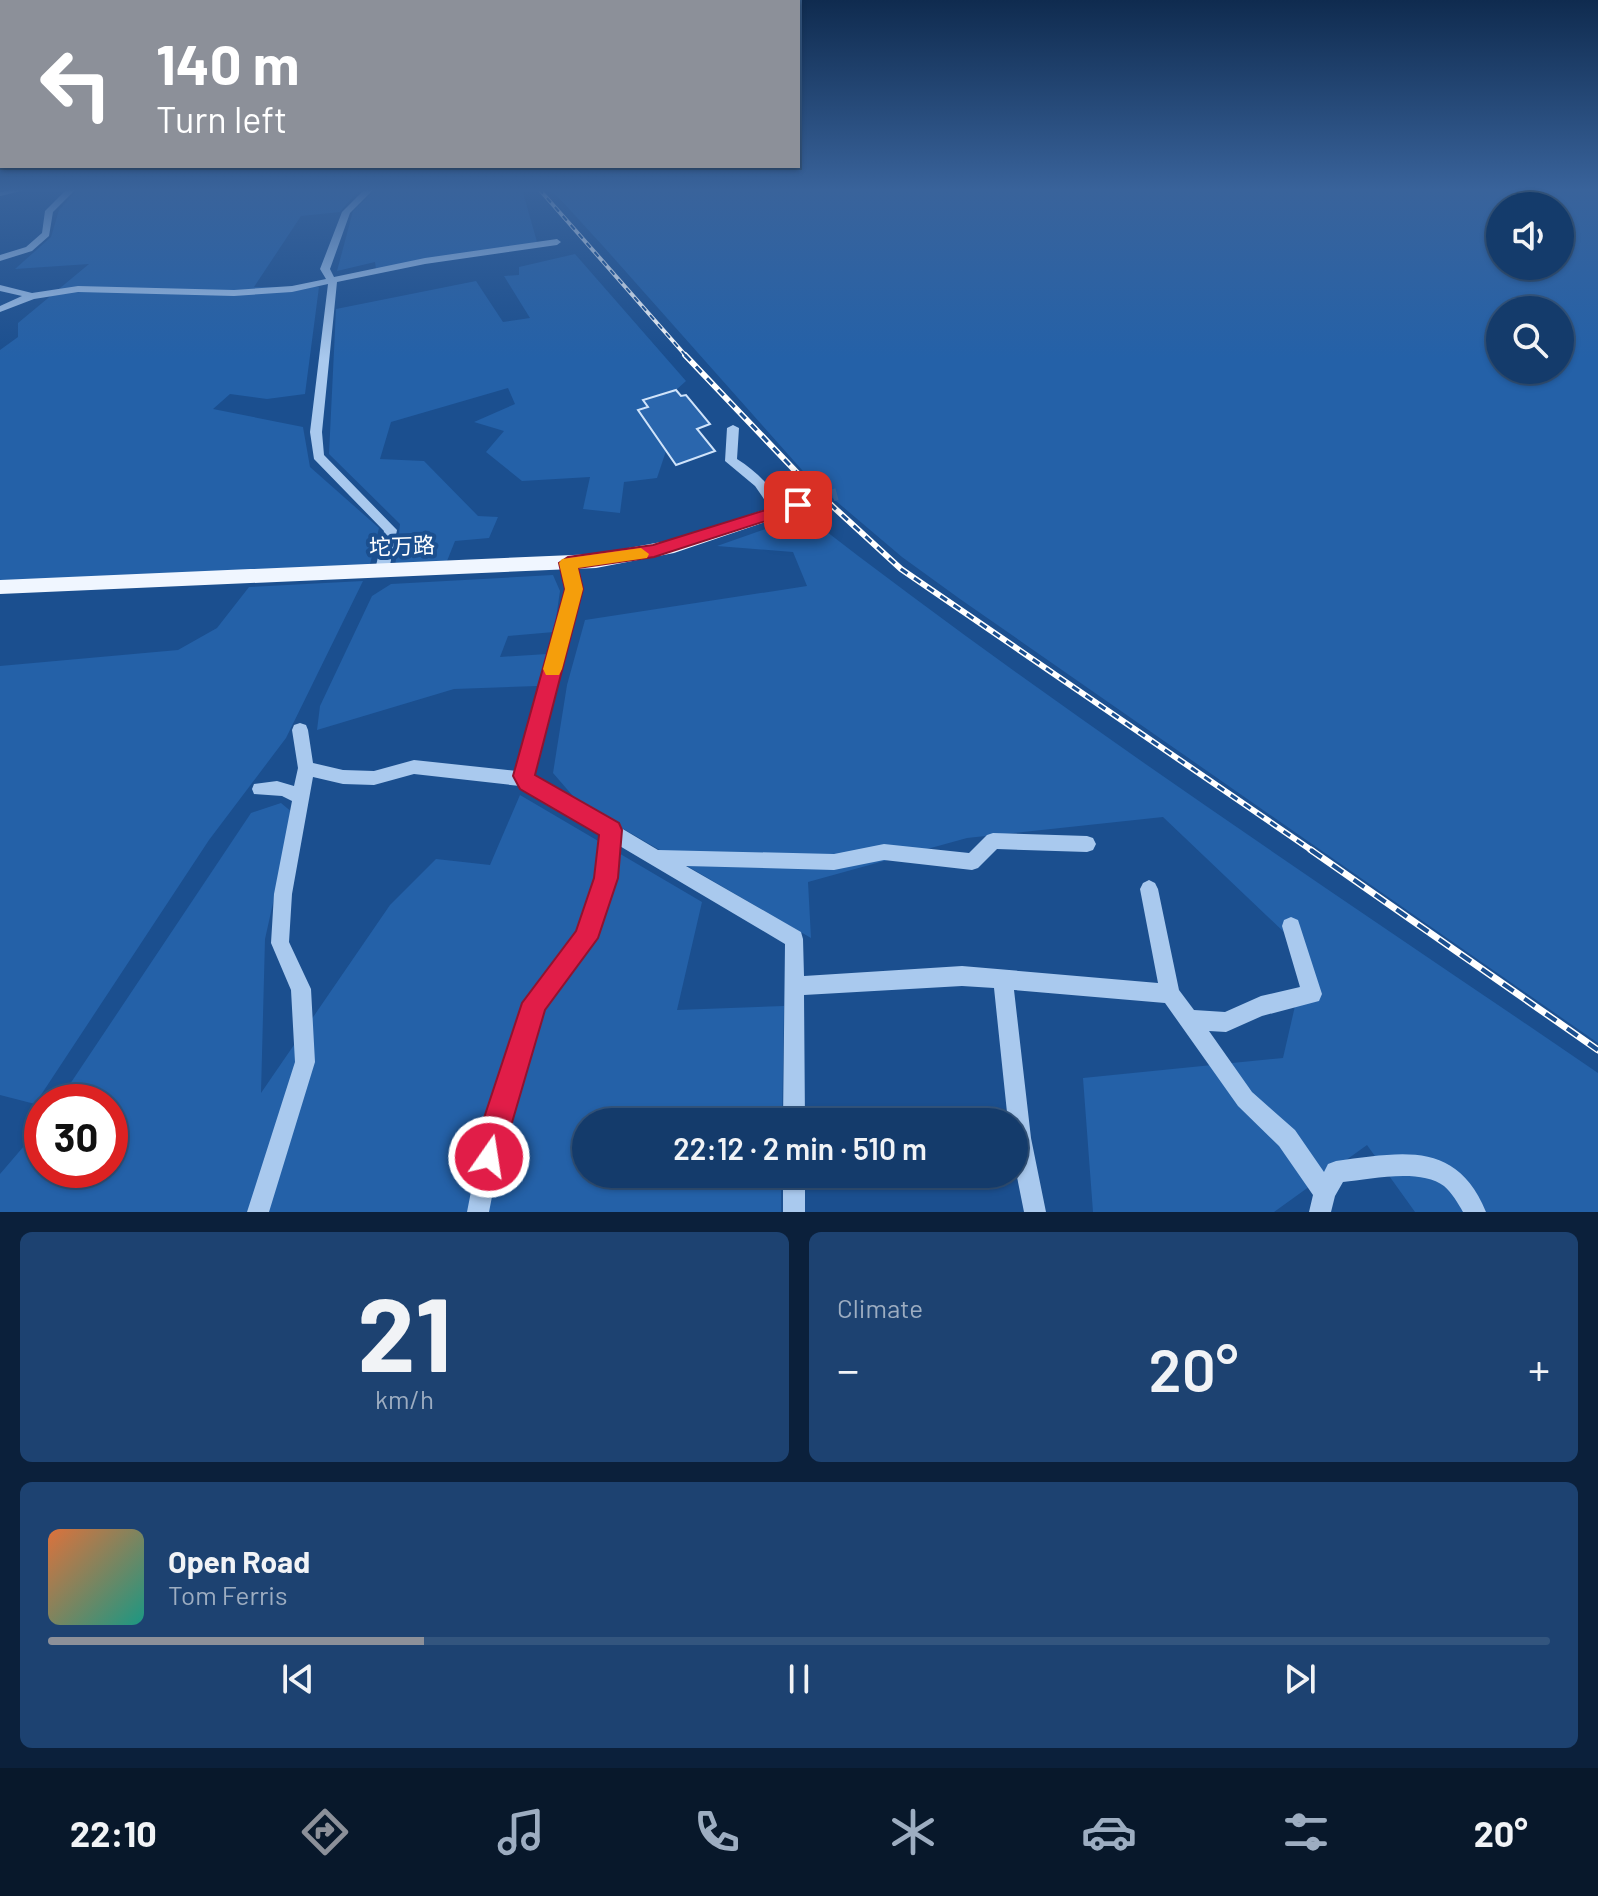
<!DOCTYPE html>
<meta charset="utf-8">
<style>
body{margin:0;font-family:Barlow,"Noto Sans SC",sans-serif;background:#1d4271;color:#f1f3f6;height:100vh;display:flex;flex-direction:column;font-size:30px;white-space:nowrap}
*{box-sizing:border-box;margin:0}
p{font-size:26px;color:#9dadc1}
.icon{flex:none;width:44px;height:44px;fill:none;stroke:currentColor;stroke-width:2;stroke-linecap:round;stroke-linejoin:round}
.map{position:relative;height:1212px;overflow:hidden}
.details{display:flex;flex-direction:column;gap:20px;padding:20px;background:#0b203b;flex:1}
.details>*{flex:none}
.banner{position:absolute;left:0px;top:0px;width:800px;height:168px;box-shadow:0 2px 6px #0004,0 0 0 2px #33557e;background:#8c9099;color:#fff;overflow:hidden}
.controls{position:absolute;left:1486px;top:192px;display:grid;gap:16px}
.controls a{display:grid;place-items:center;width:88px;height:88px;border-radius:50%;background:#143b6b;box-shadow:0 2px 6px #0004,0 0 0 2px #33557e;font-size:40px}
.speed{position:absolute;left:24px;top:1084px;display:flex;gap:16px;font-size:40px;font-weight:700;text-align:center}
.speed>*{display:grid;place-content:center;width:104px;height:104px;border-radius:50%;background:#143b6b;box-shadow:0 2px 6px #0004,0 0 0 2px #33557e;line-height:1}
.speed .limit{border:12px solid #d22;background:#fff;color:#111}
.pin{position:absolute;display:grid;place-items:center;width:68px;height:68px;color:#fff;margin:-34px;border-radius:16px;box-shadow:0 4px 12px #0006}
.me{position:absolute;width:88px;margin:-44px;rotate:13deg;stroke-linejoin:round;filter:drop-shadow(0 0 6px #0008)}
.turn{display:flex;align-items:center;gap:28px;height:168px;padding:0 24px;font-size:36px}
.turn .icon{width:104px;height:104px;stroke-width:2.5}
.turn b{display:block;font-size:56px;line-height:68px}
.big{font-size:60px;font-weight:600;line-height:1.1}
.details .card{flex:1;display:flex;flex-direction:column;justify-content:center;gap:12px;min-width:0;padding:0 28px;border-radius:12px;background:#1d4271}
.details .dial{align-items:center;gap:0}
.dial b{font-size:104px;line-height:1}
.song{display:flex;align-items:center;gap:24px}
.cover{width:96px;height:96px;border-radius:12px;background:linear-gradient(135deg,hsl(20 70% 55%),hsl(170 70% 35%))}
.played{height:8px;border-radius:4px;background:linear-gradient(90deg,#8c9099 25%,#33557e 25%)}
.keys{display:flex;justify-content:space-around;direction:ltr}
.heat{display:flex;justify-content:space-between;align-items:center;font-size:44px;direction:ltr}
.details .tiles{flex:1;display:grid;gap:20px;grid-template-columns:1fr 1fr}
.card:last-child{grid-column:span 2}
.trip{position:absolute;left:572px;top:1108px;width:456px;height:80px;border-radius:40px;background:#143b6b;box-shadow:0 2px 6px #0004,0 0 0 2px #33557e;font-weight:600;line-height:80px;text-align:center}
.menu{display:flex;height:128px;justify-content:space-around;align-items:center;background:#08182b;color:#9dadc1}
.menu .icon{width:56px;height:56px}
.menu .selected{color:#8c9099}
.menu b{font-size:36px;color:#f1f3f6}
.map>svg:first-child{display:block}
.green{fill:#2461a8;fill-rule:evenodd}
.building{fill:#2a66ad;stroke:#cfe3fa;stroke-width:2}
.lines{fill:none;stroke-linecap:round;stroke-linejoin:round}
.minor-tunnel{stroke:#3d69a0;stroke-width:12;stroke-dasharray:12 6;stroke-linecap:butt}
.minor{fill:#a9c9ee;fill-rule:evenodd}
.major{fill:#f0f6ff;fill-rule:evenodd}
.rail-far2-casing{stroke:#fff;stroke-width:4}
.rail-far1-casing{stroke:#fff;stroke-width:6}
.rail-casing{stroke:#fff;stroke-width:7}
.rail-far2{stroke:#1b4f8f;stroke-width:2;stroke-dasharray:6;stroke-linecap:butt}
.rail-far1{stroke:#1b4f8f;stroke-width:3;stroke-dasharray:8;stroke-linecap:butt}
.rail{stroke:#1b4f8f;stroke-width:4;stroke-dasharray:13;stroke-linecap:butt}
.route{fill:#e11d48;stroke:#92132f;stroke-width:2}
.slow{fill:#f59e0b}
.labels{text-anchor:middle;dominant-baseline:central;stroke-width:8;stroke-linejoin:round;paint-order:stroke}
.street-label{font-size:22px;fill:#fff;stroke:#1b4f8f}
</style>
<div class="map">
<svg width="1598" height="1212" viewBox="0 0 1598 1212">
<rect width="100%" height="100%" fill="#1b4f8f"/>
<g class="green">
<polygon points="78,189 162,192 359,189 340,212 301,216 254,287 319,287 305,394 267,399 230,394 213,409 303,427 310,467 379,528 369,568 0,582 0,350 18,337 18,323 89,264 15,269 51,237 59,210"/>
<polygon points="376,189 522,189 537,242 376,269 375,262 337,271 353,211"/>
<path d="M 547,189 L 1598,189 L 1598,1043 L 960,599 L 902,557 L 810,479 L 603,246 L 559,198 ZM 1560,206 L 1560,266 L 1500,266 L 1500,206 ZM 1500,310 L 1560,310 L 1560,370 L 1500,370 Z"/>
<polygon points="575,254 686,381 676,390 643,400 648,407 639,410 666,451 657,478 624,482 620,513 583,509 590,477 522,481 486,452 504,431 474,422 515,404 508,388 391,422 380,459 424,461 478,516 498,517 489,538 455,541 445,566 395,567 400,524 329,454 336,309 476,281 503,322 530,318 504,276 519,275 519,267"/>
<path d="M 805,515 C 1060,713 1332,891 1598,1073 L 1598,1212 L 1415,1212 L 1367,1145 L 1274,1212 L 1093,1212 L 1083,1078 L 1283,1058 L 1307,954 L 1163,817 L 967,838 L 808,882 L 811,938 L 579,803 L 553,773 L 567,685 L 585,620 L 807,586 L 793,552 L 717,546 Z"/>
<polygon points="553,575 560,591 554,632 508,636 500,657 547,654 537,686 454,689 317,730 320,706 372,596 391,584"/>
<polygon points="363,581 286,738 209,840 35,1104 0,1095 0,666 178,650 217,628 249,587"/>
<polygon points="520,795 702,902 677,1010 784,1006 782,1122 586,1122 586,1174 781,1174 781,1212 0,1212 0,1174 42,1125 42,1170 110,1170 110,1102 58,1102 251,813 281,803 293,813 265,939 261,1093 390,905 436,859 490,865"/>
</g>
<polygon class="building" points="676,390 681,396 686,395 710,424 697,429 715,451 676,465 638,410 648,407 643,400"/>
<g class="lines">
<polyline class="minor-tunnel" points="798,505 837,494"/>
<g class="minor">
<polygon points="13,189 30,189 0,196 0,192"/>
<polygon points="67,189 76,189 53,212 49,236 32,251 0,261 0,255 26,247 42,233 45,211"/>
<polygon points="365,189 374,189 350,213 330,269 334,277 425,258 557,239 561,242 557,245 425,264 337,282 322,432 324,455 397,530 389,570 382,575 375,570 384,531 314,459 310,432 328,284 292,292 234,296 78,292 34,299 0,312 0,306 22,296 0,291 0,285 32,293 78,286 234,290 292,286 326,279 320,269 342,212"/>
<path d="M 733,425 L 739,428 L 737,459 C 759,473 774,489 785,512 L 783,515 L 775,515 L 755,486 L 725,461 L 727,428 Z"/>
<path d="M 568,558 L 575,563 L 581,589 L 532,775 L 658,850 L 834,854 L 884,844 L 969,853 L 987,835 L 993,833 L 1087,836 L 1093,838 L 1096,844 L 1093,850 L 1087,852 L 997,849 L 978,868 L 972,870 L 884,860 L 834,870 L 686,866 L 801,932 L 803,939 L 804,976 L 962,966 L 1158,983 L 1140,889 L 1143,883 L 1149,880 L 1155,883 L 1158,889 L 1179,990 L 1194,1010 L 1225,1012 L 1261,996 L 1300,987 L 1282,926 L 1284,920 L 1291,917 L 1298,920 L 1300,926 L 1322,994 L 1319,1001 L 1262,1016 L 1226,1032 L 1209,1031 L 1252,1092 L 1295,1130 L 1324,1172 L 1328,1164 L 1336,1161 C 1401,1153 1456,1139 1486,1212 L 1463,1212 C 1458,1203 1452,1193 1444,1186 C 1421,1168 1370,1179 1343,1182 L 1335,1196 L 1331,1212 L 1309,1212 L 1313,1195 L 1279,1146 L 1238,1106 L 1165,1003 L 1014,990 L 1031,1138 L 1046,1212 L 1024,1212 L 1014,1162 L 1014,1122 L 1008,1122 L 994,988 L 962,986 L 804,995 L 805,1122 L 783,1122 L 785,944 L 618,845 L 615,878 L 592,945 L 542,1008 L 505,1130 L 489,1212 L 467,1212 L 483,1130 L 524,1003 L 527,996 L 578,932 L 597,878 L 602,835 L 520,786 L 414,774 L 374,785 L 343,784 L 313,777 L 292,894 L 289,942 L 311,989 L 315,1062 L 269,1212 L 247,1212 L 295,1062 L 291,990 L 271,943 L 274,894 L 292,801 L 282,796 L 254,794 L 252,789 L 254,784 L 277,781 L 294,786 L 298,768 L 292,730 L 294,725 L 300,723 L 306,725 L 308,730 L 313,763 L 343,770 L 374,771 L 414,760 L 517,771 L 567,589 L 561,563 Z"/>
<rect x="783" y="1174" width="22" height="38"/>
</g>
<polygon class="major" points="798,499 804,501 807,505 804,509 674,553 596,568 0,594 0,580 596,554 672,540"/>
<g class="rail-far2-casing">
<polyline id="rail-far2" points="539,189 687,357"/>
</g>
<g class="rail-far1-casing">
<polyline id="rail-far1" points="685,355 804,480 901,569 1314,852"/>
</g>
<g class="rail-casing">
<polyline id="rail" points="1311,850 1598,1050"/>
</g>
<use href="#rail-far2" class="rail-far2"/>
<use href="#rail-far1" class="rail-far1"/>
<use href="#rail" class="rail"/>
</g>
<linearGradient id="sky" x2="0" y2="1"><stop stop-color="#0f2b4f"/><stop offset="0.53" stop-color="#39639b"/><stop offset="1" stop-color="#39639b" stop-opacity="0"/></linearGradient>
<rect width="1598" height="359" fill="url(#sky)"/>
<polygon class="route" points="798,500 803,501 803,509 654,557 578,568 583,589 535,775 619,823 622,830 618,878 598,938 545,1010 499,1167 489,1171 479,1167 474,1157 480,1130 522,1003 576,931 594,878 599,835 520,789 513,776 565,589 559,563 568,557 653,545"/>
<polygon class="slow" points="641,548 649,554 647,558 578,568 583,589 562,669 559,675 546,675 543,669 565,589 559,563 562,559"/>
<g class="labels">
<g class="street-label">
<text transform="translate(402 545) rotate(-2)">坨万路</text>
</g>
</g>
</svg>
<div class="controls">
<a><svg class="icon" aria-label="sound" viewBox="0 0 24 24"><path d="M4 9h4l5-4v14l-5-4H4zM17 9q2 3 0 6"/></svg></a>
<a><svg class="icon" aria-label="search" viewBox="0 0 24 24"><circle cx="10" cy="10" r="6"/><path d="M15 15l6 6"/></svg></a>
</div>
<div class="speed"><div class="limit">30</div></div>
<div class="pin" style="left:798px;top:505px;background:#d93025"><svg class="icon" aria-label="arrive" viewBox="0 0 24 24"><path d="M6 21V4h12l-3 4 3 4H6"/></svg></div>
<svg class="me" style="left:489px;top:1157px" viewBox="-20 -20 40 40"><circle r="17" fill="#e11d48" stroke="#fff" stroke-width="3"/><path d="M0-11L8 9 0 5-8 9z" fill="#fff"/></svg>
<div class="trip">22:12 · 2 min · 510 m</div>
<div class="banner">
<div class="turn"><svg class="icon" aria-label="left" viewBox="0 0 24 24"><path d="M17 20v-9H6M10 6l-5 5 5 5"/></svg><div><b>140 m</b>Turn left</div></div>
</div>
</div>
<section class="details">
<div class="tiles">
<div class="card dial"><b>21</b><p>km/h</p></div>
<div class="card"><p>Climate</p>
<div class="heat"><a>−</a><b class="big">20°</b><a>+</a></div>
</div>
<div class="card">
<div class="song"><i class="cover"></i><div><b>Open Road</b><p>Tom Ferris</p></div></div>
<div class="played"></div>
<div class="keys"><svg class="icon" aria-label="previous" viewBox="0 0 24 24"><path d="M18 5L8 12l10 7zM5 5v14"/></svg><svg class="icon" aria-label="pause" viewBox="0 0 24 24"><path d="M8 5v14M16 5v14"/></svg><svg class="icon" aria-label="next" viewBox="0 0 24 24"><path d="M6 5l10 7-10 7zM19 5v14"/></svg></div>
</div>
</div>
</section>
<nav class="menu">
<b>22:10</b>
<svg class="icon selected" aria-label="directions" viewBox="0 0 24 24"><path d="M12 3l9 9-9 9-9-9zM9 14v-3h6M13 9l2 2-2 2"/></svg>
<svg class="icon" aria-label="music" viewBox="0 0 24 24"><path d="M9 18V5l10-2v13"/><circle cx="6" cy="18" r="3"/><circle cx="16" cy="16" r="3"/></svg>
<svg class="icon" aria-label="phone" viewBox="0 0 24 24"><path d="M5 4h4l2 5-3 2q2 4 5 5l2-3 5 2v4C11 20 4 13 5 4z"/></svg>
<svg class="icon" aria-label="climate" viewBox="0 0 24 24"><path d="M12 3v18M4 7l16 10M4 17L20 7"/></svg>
<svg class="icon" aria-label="car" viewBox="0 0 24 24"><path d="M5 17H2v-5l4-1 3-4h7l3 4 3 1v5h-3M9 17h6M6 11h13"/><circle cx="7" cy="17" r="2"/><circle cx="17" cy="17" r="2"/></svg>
<svg class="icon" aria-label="filters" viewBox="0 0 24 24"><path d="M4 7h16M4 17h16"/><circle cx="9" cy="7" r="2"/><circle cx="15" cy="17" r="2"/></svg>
<b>20°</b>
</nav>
